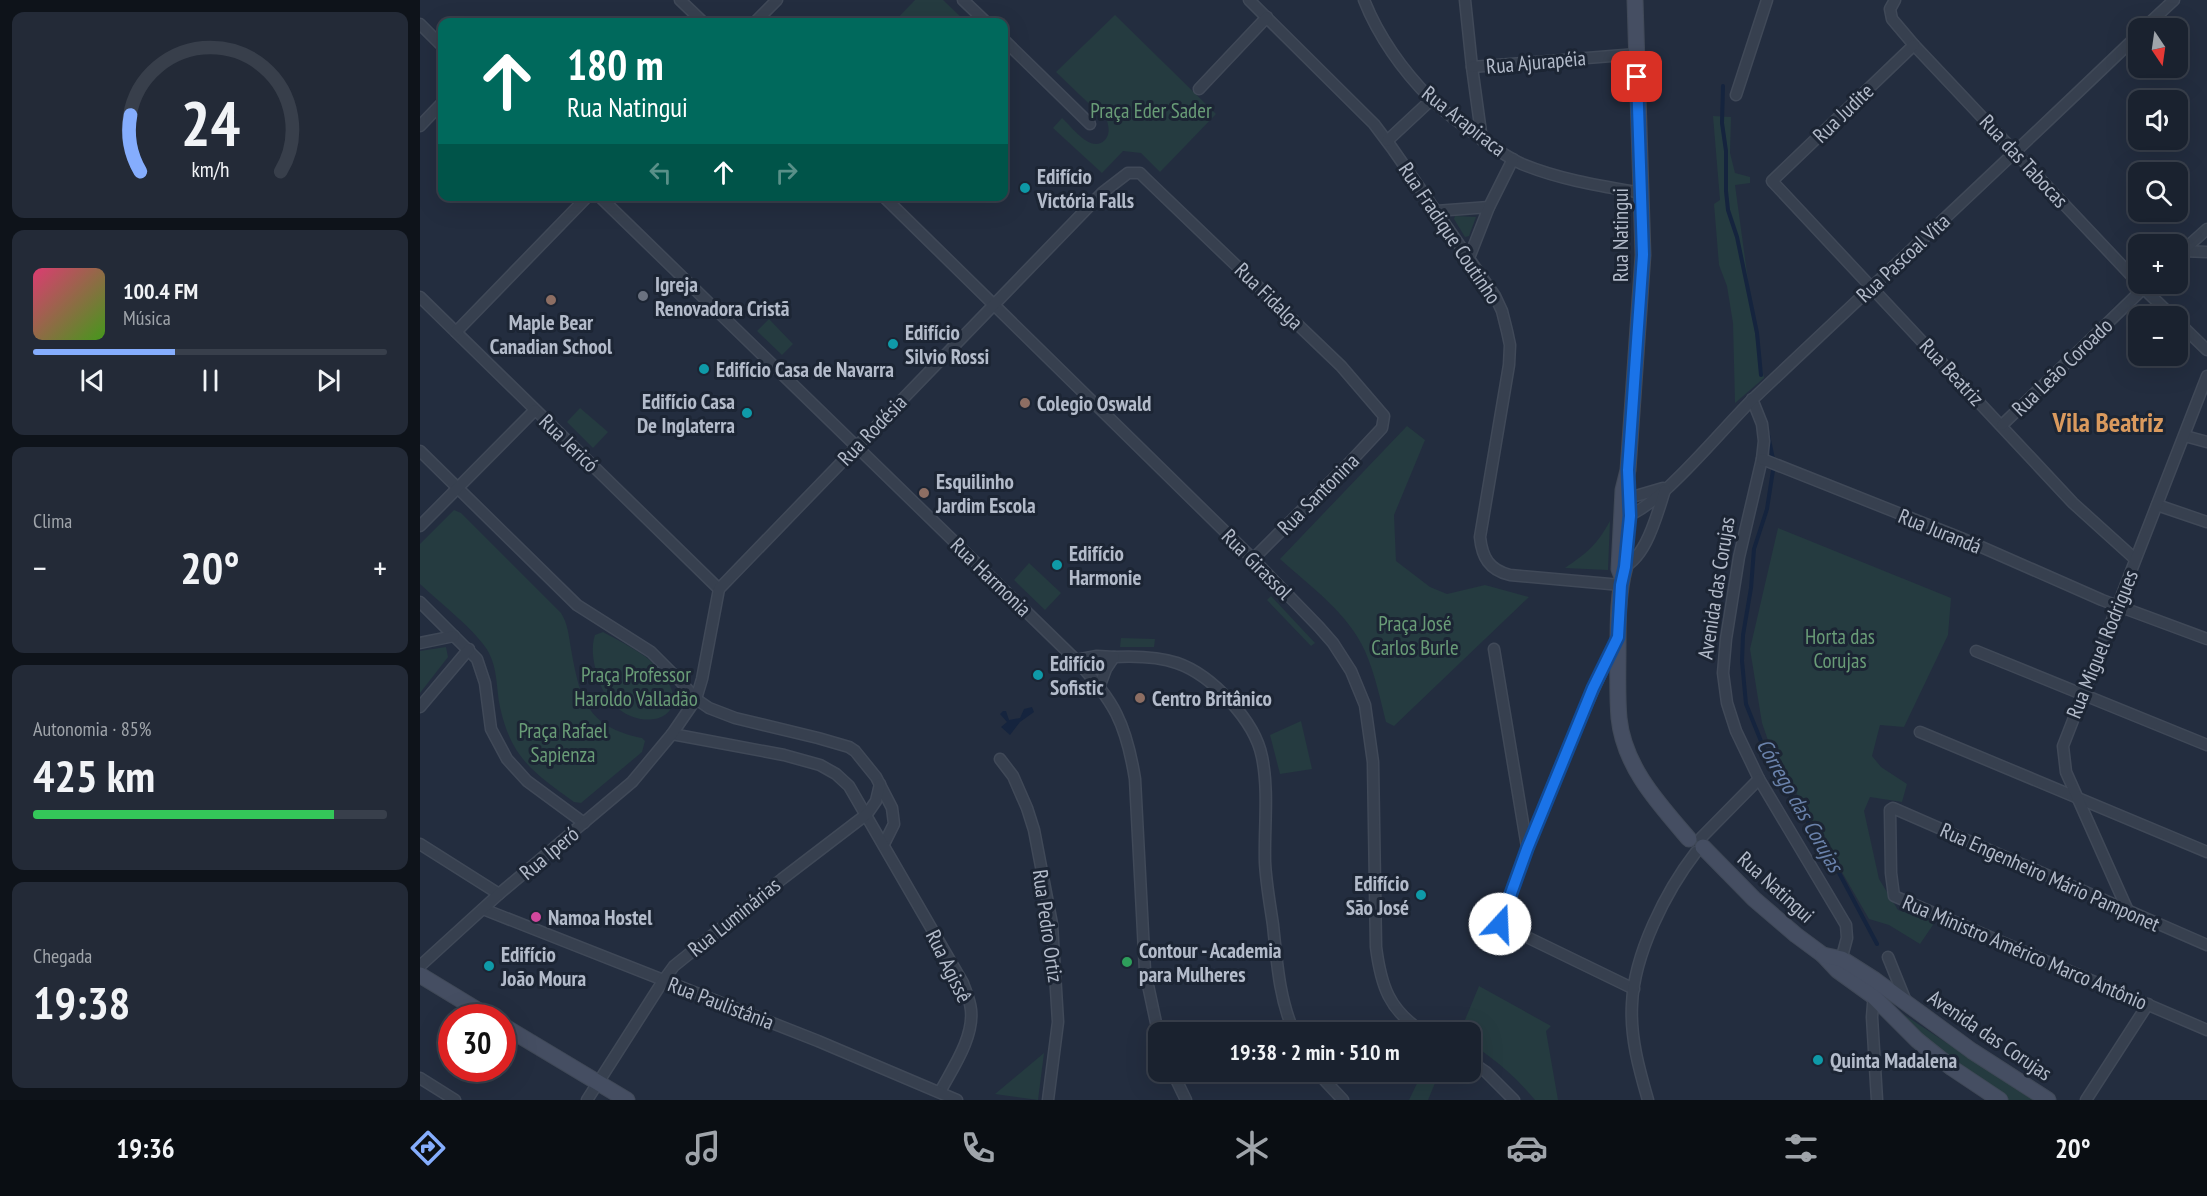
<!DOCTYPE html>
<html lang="pt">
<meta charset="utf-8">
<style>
body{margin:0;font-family:"PT Sans Narrow",sans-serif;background:#232a37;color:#f1f3f6;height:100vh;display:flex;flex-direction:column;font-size:22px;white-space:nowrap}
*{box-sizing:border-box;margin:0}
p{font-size:20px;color:#9fa4aa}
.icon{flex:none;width:33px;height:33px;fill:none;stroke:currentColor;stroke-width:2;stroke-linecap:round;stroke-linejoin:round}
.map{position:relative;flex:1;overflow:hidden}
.sheet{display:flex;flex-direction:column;gap:12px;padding:12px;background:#0e131a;width:420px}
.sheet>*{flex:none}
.hud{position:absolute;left:18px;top:18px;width:570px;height:183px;border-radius:12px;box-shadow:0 6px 24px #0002,0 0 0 2px #383f4b;background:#00695c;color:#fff;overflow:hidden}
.needle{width:39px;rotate:167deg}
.fabs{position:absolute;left:1708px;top:18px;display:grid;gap:12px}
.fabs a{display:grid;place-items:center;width:60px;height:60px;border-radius:12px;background:#1a222f;box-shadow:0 6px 24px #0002,0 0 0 2px #383f4b;font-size:30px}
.speed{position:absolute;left:18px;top:1004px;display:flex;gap:12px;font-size:30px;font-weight:700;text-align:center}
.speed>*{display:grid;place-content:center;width:78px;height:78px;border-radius:50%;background:#1a222f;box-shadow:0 6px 24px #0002,0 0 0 2px #383f4b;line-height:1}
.speed .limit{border:9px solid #d22;background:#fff;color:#111}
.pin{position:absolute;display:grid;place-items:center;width:51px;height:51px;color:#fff;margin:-26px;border-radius:12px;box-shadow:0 3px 9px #0006}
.me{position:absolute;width:66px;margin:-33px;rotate:20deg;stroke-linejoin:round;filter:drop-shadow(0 0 4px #0008)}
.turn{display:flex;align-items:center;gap:21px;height:126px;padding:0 30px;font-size:27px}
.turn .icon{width:78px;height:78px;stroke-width:2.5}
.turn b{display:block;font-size:42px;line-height:51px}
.lanes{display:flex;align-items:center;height:57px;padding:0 30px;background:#0003;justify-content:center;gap:30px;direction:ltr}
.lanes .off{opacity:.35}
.big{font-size:45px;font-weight:600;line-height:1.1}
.sheet .card{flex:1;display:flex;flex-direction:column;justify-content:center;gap:9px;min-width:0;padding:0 21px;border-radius:12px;background:#232a37}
.sheet .dial{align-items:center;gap:0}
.dial svg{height:156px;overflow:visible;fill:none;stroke:#383f4b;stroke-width:7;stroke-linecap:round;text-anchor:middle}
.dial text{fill:#f1f3f6;stroke:none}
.song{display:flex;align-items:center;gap:18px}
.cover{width:72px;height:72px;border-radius:9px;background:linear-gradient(135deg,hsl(340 70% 55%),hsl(100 70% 35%))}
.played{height:6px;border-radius:3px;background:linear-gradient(90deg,#85adfd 40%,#383f4b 40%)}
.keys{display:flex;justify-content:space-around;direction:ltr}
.heat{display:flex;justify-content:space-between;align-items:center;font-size:33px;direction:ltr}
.charge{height:9px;border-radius:4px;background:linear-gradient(90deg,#34c759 85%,#383f4b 0)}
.trip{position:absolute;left:728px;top:1022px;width:333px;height:60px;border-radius:12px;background:#1a222f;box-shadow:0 6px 24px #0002,0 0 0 2px #383f4b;font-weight:600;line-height:60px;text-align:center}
.tab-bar{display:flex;height:96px;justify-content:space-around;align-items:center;background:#0a0e13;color:#9fa4aa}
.tab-bar .icon{width:42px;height:42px}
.tab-bar .on{color:#85adfd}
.tab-bar b{font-size:27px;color:#f1f3f6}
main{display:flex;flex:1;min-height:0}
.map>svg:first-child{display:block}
.green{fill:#253b40}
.water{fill:#15243e}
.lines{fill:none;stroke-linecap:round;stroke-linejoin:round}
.stream{stroke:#15243e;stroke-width:4}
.street-casing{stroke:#404958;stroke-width:13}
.secondary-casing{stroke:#404958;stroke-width:17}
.street{stroke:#37404f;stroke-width:10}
.secondary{stroke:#454e62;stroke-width:15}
.route-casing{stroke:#114b97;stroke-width:15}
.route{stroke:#1a73e8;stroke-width:10}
.culture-dot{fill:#0f9aa8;stroke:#1c2534;stroke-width:2}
.worship-dot{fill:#6b7280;stroke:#1c2534;stroke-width:2}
.education-dot{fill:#8d6e63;stroke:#1c2534;stroke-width:2}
.hotel-dot{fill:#d1479c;stroke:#1c2534;stroke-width:2}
.leisure-dot{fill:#2e9e5b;stroke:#1c2534;stroke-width:2}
.labels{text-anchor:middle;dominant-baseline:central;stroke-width:6;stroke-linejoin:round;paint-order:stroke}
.street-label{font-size:21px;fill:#b3bbca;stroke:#1c2534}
.park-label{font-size:21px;fill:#699c77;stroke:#1c2534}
.poi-label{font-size:21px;font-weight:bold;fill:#b3bbca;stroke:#1c2534;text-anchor:start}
.water-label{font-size:22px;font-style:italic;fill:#6a82ab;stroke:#1c2534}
.district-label{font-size:27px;font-weight:bold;fill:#da9a5e;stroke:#1c2534}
</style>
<main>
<section class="sheet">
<div class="card dial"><svg viewBox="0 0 100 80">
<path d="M14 69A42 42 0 1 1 86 69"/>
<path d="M14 69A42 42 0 0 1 9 40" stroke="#85adfd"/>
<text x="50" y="56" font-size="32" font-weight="700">24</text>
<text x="50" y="72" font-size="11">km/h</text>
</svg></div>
<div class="card">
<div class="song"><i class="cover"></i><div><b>100.4 FM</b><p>Música</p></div></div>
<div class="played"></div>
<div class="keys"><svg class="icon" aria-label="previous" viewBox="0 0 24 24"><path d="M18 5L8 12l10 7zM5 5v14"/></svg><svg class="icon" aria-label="pause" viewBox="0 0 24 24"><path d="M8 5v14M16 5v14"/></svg><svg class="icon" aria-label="next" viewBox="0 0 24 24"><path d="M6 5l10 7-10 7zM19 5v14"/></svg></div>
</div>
<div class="card"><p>Clima</p>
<div class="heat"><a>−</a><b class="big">20°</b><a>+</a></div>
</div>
<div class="card"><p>Autonomia · 85%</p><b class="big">425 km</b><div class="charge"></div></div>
<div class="card"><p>Chegada</p><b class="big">19:38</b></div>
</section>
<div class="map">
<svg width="1787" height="1100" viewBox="0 0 1787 1100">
<rect width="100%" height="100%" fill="#232d3f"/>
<g class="green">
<polygon points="495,0 523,0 546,22 474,22"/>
<path d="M 695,15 L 796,114 L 740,172 L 721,153 L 703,151 L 682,173 L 633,128 L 642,118 C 652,127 671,154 685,140 C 690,134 689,128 687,121 L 636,72 Z"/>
<polygon points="1293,116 1311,117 1310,153 1315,173 1330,177 1330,183 1315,185 1336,339 1344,378 1315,403 1313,323 1307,286 1299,265 1294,204 1300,200"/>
<polygon points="1035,216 1056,217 1049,236 1045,237 1034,219"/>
<polygon points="349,319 373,344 362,355 337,331"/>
<polygon points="160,408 188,432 173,448 147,422"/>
<path d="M 987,426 L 1005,440 L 974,515 L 976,561 L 1010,587 L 1027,594 L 1065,585 L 1109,597 L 974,726 L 966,722 C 960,698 955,674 945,651 C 928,613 890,586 860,559 Z"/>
<path d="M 34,510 L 41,513 L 141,613 C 148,624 149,637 151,649 C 160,699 167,727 222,738 L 225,741 L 222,752 L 161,803 L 154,802 C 114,773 91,758 80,707 C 76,688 78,671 69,653 C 59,633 18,601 0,584 L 0,544 Z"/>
<path d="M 1190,521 L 1188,570 L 1145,568 C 1168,552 1176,546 1190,521 Z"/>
<polygon points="1358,528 1531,598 1528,635 1484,727 1460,725 1452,756 1461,767 1487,784 1482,802 1450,797 1444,811 1459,879 1478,910 1515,922 1500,944 1469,925 1449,919 1351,749 1342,723 1330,649"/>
<polygon points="609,563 641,593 625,610 594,580"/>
<polygon points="851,596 895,643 891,646 847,600"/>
<path d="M 183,632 C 201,642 223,652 237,667 C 292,727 192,745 176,671 C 173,659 171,647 175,635 Z"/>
<polygon points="701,638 735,639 734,647 700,647"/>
<polygon points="26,647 28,657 0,693 0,651"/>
<polygon points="881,721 892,769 860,774 850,735"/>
<path d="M 1059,986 L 1131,1026 L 1126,1031 L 1138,1100 L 1115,1100 C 1096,1077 1075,1059 1050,1043 L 1050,1032 L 1040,1032 Z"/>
<polygon points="1480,1012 1613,1100 1585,1100 1500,1039"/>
<polygon points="624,1053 618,1100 575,1094"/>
<polygon points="1003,1071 1020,1071 1008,1100 989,1100"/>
</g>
<polygon class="water" points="612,707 614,712 600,722 590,735 581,727 587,722 580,714 583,711 586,711 589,720 600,718 604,709"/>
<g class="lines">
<g class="stream">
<polyline points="1303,86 1302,123 1306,151 1306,191 1308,210 1317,237 1337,333 1341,375"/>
<polyline points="1348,435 1354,464 1347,509 1334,549 1331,588 1323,635 1322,661 1326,704 1345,751 1366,788 1409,854 1457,944"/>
</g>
<g class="street-casing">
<g id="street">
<polyline points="260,0 283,22"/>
<polyline points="543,0 566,22"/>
<path d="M 829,0 L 954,124 L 972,148 L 1075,296 L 1082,311 L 1087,331 L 1090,345 L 1089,365 L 1060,537 C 1062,557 1069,570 1090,575 L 1201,585"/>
<path d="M 944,0 C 958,36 983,71 1010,98 C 1020,109 1033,117 1045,127 C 1063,140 1082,155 1102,164 C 1141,180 1181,186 1222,193"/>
<polyline points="1045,0 1052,67 1062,140"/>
<polyline points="1475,0 1470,9 1472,19 1494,45 1723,288 1752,316"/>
<polyline points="335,22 357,0"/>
<polyline points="0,24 22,46"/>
<polyline points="1724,28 1754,0"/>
<polyline points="584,40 670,124"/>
<polyline points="1494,45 1352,181 1653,503 1715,559"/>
<polyline points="1052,67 1217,54"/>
<polyline points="779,89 847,17"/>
<polyline points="1316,95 1347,0"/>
<polyline points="0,126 22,103"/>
<polyline points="967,141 1011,100"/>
<path d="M 179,196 L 656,660 C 694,701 706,723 715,779 L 725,971 L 738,1032"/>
<path d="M 463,196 L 833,559 L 899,627 L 913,643 L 931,671 L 945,705 L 953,762 L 956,947 C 961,986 969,1010 1003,1032"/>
<polyline points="1016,211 1069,207"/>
<polyline points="1762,251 1787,252"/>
<polyline points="1758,255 1787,229"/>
<polyline points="1049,258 1069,207 1093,159"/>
<polyline points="0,297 299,589"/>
<polyline points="1758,322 1787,350"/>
<polyline points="36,332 168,196"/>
<polyline points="1332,399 1342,424 1344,441 1342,459 1319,557 1306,639 1303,673 1307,703 1316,731 1339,779 1426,925 1427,938 1420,964"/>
<polyline points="1582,425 1728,284"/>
<polyline points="1765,436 1787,442"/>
<polyline points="0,451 157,605 231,652 262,683 276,699 289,708 315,718 398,738 429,747 435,751 456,777 472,808 474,824 464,844"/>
<polyline points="1342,459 1541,538 1682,600 1787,639"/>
<polyline points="1202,500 1243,488"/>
<polyline points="1737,505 1787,522"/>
<path d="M 1201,518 C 1239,510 1304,426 1335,397 C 1463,276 1592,156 1719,34"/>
<polyline points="0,526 115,410"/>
<path d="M 1199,569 C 1226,561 1237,514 1245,490"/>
<polyline points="0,602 57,659 65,683 71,729 87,759 107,781 164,823"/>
<path d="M 1197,640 C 1152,732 1114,828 1080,924 L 1214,989"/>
<polyline points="0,643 34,636"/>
<polyline points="1074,649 1107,847"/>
<polyline points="1556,651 1787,745"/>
<path d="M 694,657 C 715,656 737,656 757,663 C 792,675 835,721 842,757 C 849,791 844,828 845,862 C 846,883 850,904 853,925 C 857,962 859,998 874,1032"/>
<polyline points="656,660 677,656 694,657 686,669 680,685"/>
<polyline points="0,707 49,649"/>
<polyline points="1500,732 1787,852"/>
<path d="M 252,734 L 364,755 L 400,765 L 416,774 L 429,786 L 543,983 C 546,992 550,1000 551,1010 C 554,1038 532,1069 520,1092"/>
<polyline points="580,759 593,776 607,808 614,830 632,924 638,1022 628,1100"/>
<polyline points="1281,838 1339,779"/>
<polyline points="0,844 79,894"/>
<polyline points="63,909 398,1041 537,1100"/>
<polyline points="1708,911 1646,772 1643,746 1787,376"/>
<polyline points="1787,945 1473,808 1470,810 1471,873 1474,896 1787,1030"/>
<polyline points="1468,957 1487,1004"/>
<polyline points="0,966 79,894 212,782 252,734 276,699 282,679 299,589 682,193 708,173 720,173 726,179 921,366 964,416 962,428 933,459 833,559"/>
<polyline points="1454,992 1452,1017 1457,1100"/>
<polyline points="1050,1061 1066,1072 1094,1100"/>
<polyline points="752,1071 766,1100"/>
<polyline points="896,1071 923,1100"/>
<polyline points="0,1078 35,1100"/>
<polyline points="167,1100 243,981 254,966 362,879 447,814 456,801 460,784"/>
<path d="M 1228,1100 C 1219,1069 1210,1037 1212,1004 C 1214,954 1246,891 1276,852"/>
<polyline points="1666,1100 1728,1004"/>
</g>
</g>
<g class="secondary-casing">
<g id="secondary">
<path d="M 1205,567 C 1198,593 1198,622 1198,649 C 1198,672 1197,695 1199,718 C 1204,767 1239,804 1269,839"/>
<polyline points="1202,577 1199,569 1203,490 1208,470 1223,255 1215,0"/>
<polyline points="1283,847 1334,899 1376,935 1403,955 1417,970 1453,996 1497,1040 1532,1068 1580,1100"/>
<polyline points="1403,955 1422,959 1455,980 1552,1051 1628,1100"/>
<polyline points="0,975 69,1017"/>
<polyline points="82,1025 207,1100"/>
</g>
</g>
<use href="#street" class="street"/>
<use href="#secondary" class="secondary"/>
</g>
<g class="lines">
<g class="route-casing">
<polyline id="route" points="1080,924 1107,849 1173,688 1198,637 1201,585 1205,567 1210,516 1208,470 1223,255 1217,77"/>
</g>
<use href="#route" class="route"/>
</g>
<g class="culture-dot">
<circle cx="605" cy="188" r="6"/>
<circle cx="473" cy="344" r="6"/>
<circle cx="284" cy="369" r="6"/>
<circle cx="327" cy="413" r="6"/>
<circle cx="637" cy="565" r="6"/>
<circle cx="618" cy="675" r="6"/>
<circle cx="1001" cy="895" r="6"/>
<circle cx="69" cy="966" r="6"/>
<circle cx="1398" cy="1060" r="6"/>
</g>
<circle class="worship-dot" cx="223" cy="296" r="6"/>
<g class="education-dot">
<circle cx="131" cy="300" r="6"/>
<circle cx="605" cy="403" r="6"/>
<circle cx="504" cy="493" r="6"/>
<circle cx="720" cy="698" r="6"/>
</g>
<circle class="hotel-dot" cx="116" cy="917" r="6"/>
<circle class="leisure-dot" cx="707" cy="962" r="6"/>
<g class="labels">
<g class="street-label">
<text transform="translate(1116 62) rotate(-5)">Rua Ajurapéia</text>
<text transform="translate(1423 113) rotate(-44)">Rua Judite</text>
<text transform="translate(1044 121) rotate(38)">Rua Arapiraca</text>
<text transform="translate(1604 161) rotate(47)">Rua das Tabocas</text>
<text transform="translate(1030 233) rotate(56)">Rua Fradique Coutinho</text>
<text transform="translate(1200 235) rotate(-90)">Rua Natingui</text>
<text transform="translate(1483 258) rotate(-43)">Rua Pascoal Vita</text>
<text transform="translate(849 296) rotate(44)">Rua Fidalga</text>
<text transform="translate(1642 367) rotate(-44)">Rua Leão Coroado</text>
<text transform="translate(1532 372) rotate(47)">Rua Beatriz</text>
<text transform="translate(452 430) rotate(-46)">Rua Rodésia</text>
<text transform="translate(149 443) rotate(44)">Rua Jericó</text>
<text transform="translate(898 494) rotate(-45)">Rua Santonina</text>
<text transform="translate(1520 531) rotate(22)">Rua Jurandá</text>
<text transform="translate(837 564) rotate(45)">Rua Girassol</text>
<text transform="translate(571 577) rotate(44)">Rua Harmonia</text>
<text transform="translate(1296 588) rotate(-81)">Avenida das Corujas</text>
<text transform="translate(1682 644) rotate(-68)">Rua Miguel Rodrigues</text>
<text transform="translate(129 853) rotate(-40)">Rua Iperó</text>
<text transform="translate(1630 877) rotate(24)">Rua Engenheiro Mário Pamponet</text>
<text transform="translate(1356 887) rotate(42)">Rua Natingui</text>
<text transform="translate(314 917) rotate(-39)">Rua Luminárias</text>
<text transform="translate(628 926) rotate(82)">Rua Pedro Ortiz</text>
<text transform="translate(1605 952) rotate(23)">Rua Ministro Américo Marco Antônio</text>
<text transform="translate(529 966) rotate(64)">Rua Agissê</text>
<text transform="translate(301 1003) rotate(21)">Rua Paulistânia</text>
<text transform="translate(1570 1035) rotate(34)">Avenida das Corujas</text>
</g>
<g class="park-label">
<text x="731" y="110">Praça Eder Sader</text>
<text x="995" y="623">Praça José<tspan x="995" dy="24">Carlos Burle</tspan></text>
<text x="1420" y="636">Horta das<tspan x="1420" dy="24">Corujas</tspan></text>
<text x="216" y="674">Praça Professor<tspan x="216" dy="24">Haroldo Valladão</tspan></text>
<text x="143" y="730">Praça Rafael<tspan x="143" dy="24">Sapienza</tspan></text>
</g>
<g class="poi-label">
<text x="617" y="176">Edifício<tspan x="617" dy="24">Victória Falls</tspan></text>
<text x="235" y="284">Igreja<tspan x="235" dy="24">Renovadora Cristã</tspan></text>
<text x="131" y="322" text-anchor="middle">Maple Bear<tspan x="131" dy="24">Canadian School</tspan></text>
<text x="485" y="332">Edifício<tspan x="485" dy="24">Silvio Rossi</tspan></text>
<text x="296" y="369">Edifício Casa de Navarra</text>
<text x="315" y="401" text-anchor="end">Edifício Casa<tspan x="315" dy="24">De Inglaterra</tspan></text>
<text x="617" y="403">Colegio Oswald</text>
<text x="516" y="481">Esquilinho<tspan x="516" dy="24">Jardim Escola</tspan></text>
<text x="649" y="553">Edifício<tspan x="649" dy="24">Harmonie</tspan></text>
<text x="630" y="663">Edifício<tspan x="630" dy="24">Sofistic</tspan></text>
<text x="732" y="698">Centro Britânico</text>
<text x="989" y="883" text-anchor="end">Edifício<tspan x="989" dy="24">São José</tspan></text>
<text x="128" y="917">Namoa Hostel</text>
<text x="719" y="950">Contour - Academia<tspan x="719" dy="24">para Mulheres</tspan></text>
<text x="81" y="954">Edifício<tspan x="81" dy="24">João Moura</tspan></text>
<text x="1410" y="1060">Quinta Madalena</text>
</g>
<g class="water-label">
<text transform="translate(1380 805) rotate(60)">Córrego das Corujas</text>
</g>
<g class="district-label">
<text x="1688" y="422">Vila Beatriz</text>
</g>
</g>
</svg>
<div class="fabs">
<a><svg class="needle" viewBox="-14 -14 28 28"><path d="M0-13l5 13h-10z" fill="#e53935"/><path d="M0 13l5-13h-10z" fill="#9fa4aa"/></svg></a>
<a><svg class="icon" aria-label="sound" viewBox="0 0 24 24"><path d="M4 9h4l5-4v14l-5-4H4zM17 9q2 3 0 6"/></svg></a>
<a><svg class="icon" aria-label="search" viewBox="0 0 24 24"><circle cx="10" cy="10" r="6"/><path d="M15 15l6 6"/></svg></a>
<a>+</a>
<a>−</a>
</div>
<div class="speed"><div class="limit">30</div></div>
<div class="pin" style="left:1217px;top:77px;background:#d93025"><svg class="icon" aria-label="arrive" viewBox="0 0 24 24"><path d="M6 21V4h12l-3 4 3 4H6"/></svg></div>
<svg class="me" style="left:1080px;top:924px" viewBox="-20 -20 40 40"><circle r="19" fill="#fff"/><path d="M0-13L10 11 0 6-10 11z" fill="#1a73e8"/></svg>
<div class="trip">19:38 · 2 min · 510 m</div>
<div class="hud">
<div class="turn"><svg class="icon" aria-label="ahead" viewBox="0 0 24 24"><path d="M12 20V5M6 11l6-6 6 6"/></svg><div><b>180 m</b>Rua Natingui</div></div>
<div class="lanes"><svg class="icon off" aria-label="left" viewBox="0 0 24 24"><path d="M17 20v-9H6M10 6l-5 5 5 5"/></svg><svg class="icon" aria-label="ahead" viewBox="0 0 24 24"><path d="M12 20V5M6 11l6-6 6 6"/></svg><svg class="icon off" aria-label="right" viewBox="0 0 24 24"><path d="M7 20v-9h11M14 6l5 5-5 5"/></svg></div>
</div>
</div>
</main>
<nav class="tab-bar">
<b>19:36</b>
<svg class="icon on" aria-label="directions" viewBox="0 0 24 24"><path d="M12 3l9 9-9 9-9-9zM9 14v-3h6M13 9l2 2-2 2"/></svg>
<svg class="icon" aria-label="music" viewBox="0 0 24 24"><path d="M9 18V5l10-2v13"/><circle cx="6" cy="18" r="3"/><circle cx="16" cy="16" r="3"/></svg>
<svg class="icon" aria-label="phone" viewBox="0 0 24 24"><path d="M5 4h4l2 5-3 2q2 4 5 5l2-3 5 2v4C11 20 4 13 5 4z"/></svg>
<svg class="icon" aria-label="climate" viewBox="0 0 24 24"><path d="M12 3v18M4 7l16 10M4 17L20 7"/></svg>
<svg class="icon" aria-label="car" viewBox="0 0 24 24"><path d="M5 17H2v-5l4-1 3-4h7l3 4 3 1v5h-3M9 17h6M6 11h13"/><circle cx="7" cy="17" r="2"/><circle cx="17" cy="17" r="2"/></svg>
<svg class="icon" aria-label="filters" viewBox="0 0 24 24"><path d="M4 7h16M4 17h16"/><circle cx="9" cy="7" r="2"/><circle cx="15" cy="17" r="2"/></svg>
<b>20°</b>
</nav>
